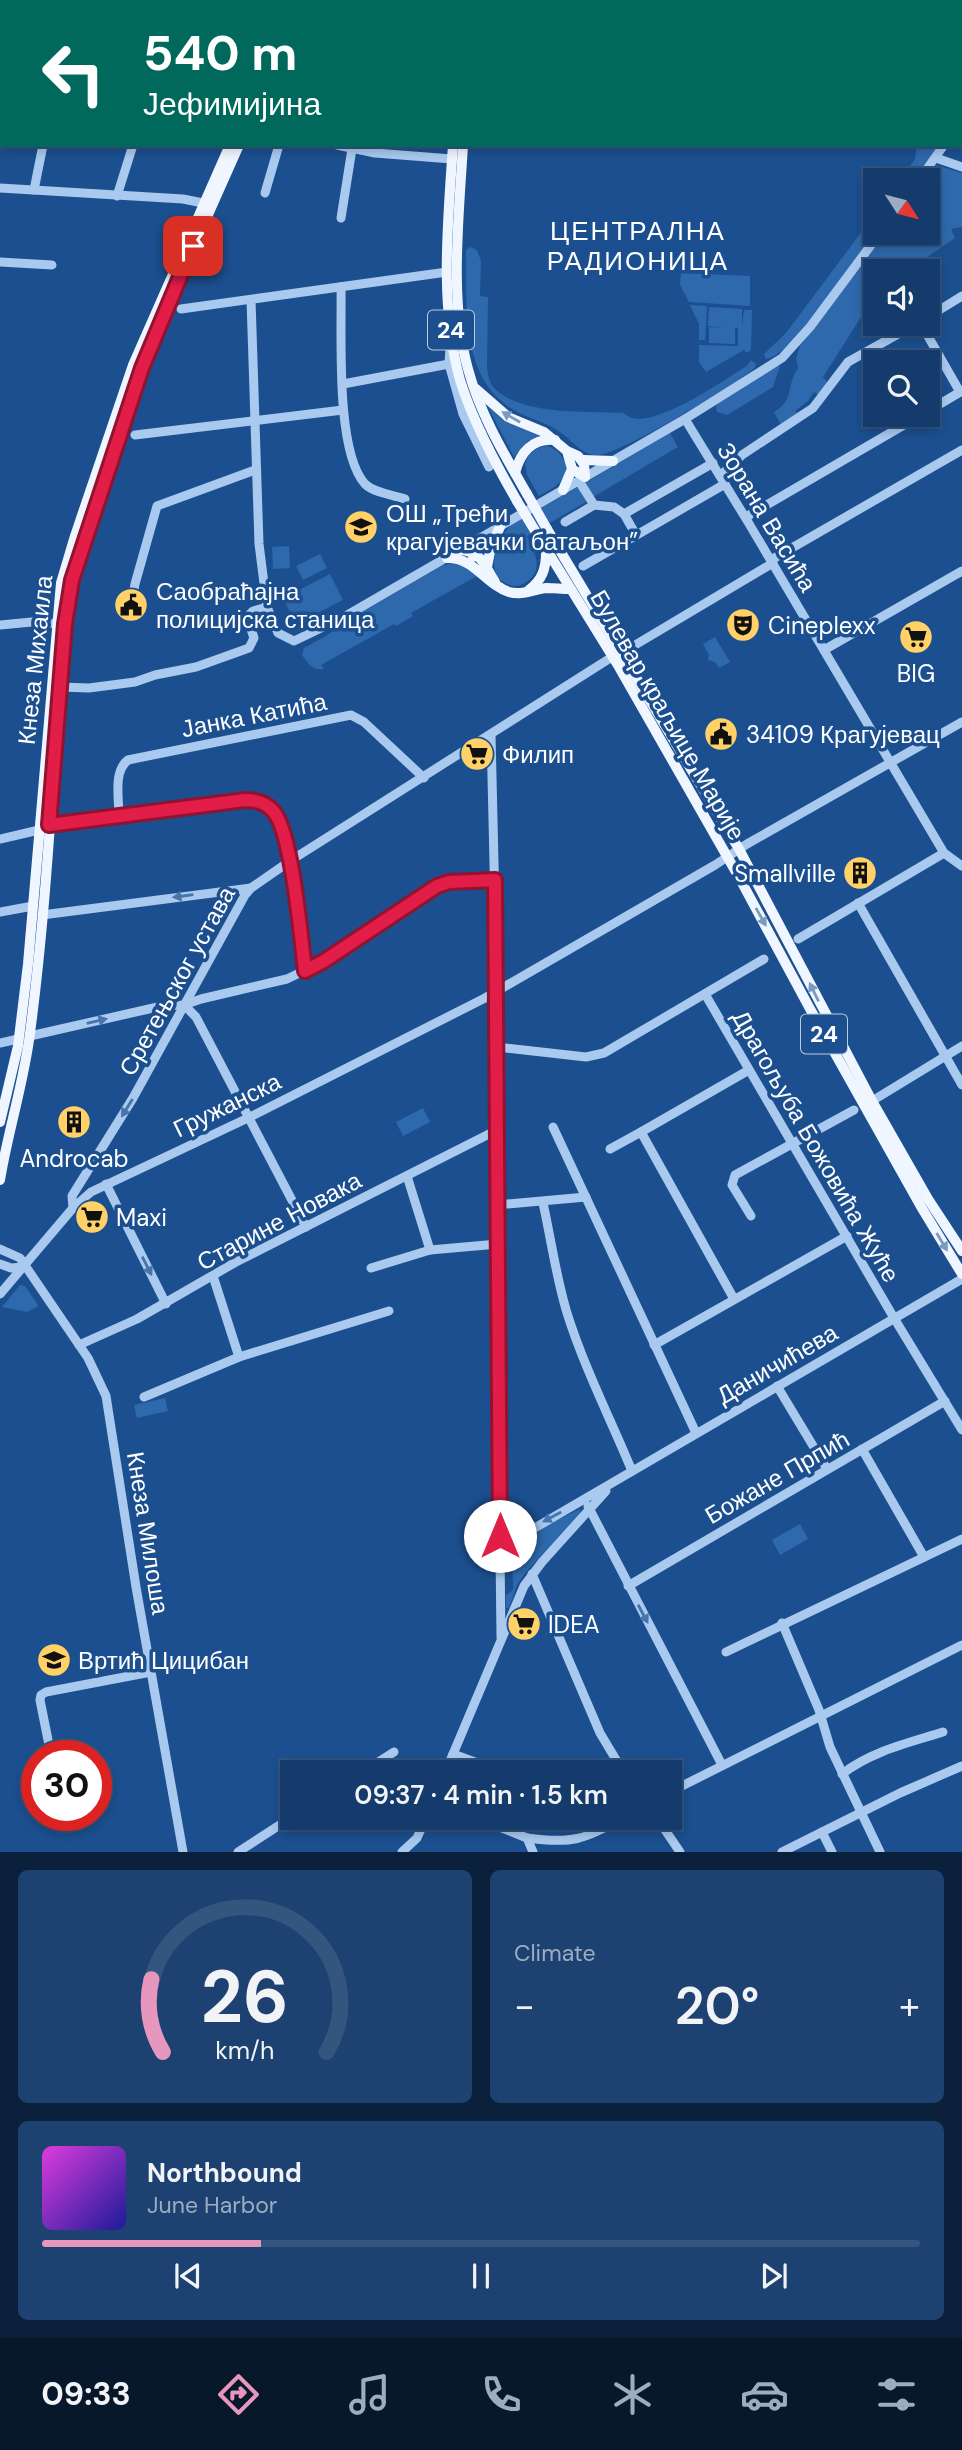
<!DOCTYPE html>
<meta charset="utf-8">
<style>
body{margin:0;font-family:"DM Sans",sans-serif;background:#1d4271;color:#f1f3f6;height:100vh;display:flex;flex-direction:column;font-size:26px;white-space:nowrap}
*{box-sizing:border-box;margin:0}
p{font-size:23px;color:#9dadc1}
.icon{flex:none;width:38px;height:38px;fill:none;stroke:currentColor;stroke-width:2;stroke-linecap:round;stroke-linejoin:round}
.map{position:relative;height:1852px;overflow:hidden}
.panel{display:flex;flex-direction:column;gap:18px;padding:18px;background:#0b203b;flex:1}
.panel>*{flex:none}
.banner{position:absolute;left:0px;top:0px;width:962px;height:147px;box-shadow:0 4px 10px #0003,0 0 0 2px #33557e;background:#00695c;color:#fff;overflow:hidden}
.needle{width:46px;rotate:126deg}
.tools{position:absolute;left:863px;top:168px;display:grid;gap:14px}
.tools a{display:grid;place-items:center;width:77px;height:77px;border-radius:0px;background:#143b6b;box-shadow:0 4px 10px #0003,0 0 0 2px #33557e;font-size:35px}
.speed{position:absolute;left:21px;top:1740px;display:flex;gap:14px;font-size:35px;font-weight:700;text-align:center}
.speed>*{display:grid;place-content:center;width:91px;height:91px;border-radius:50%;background:#143b6b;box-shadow:0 4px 10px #0003,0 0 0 2px #33557e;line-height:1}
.speed .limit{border:10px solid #d22;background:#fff;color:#111}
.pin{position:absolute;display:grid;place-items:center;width:60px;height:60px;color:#fff;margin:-30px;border-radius:14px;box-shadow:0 4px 10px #0006}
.me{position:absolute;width:77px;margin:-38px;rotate:0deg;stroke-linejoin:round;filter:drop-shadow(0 0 5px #0008)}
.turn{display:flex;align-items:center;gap:24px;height:147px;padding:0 28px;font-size:32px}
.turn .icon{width:91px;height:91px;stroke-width:2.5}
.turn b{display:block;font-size:49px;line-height:60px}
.big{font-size:52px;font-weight:600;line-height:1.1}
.panel .widget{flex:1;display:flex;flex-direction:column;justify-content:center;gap:10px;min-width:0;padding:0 24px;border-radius:10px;background:#1d4271}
.panel .dial{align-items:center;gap:0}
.dial svg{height:182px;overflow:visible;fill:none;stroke:#33557e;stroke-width:7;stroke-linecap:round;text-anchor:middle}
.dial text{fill:#f1f3f6;stroke:none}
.song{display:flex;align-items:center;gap:21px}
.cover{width:84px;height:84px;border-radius:10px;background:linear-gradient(135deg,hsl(300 70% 55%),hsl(240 70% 35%))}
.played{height:7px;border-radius:4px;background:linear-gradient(90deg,#e797bd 25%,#33557e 25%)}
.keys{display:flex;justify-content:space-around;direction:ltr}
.heat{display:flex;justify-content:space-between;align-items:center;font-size:38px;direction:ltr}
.panel .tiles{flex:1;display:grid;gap:18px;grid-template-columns:1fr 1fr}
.widget:last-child{grid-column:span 2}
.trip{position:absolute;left:280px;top:1760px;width:402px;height:70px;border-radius:0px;background:#143b6b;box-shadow:0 4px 10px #0003,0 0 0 2px #33557e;font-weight:600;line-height:70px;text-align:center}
.menu{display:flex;height:112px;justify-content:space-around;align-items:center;background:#08182b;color:#9dadc1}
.menu .icon{width:49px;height:49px}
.menu .current{color:#e797bd}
.menu b{font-size:32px;color:#f1f3f6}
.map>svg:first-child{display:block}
.green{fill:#2e69ad}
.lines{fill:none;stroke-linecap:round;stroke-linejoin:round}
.minor{stroke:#a9c9ee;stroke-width:9}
.major{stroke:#f0f6ff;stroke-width:10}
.major-bridge{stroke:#f0f6ff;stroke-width:10}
.oneway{fill:#7b9ac1}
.oneway2{fill:#4674ac}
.route-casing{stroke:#92132f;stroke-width:18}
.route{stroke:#e11d48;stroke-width:12}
.labels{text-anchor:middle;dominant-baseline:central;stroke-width:7;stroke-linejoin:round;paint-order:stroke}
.shield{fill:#1b4f8f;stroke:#bbcadd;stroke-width:2}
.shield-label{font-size:23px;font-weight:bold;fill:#fff}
.poi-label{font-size:24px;fill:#fff;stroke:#1b4f8f;text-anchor:start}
.street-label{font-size:24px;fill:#fff;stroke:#1b4f8f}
.neighbourhood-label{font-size:26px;letter-spacing:2px;fill:#fff;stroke:#1b4f8f}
</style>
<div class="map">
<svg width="962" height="1852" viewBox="0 0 962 1852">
<rect width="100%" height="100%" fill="#1b4f8f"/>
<g class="green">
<polygon points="917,145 939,145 913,180 900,180 915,159"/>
<path d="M 936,165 L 962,173 L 962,227 L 951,229 L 955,238 L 907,271 L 875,271 L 875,310 L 863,314 L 823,377 L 828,383 L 819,395 L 814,392 L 808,401 L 795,411 L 800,415 L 781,425 L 774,412 C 795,400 786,385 798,368 L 796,358 L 800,346 L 885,233 L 928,233 L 928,180 L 924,180 Z"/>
<path d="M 875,214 L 875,232 C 859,254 788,360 766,359 L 764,354 L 786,333 Z"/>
<path d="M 470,247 L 477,250 L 481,261 L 480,296 L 488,297 L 487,367 C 488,375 489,382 494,388 C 522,416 586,411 624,413 C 644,437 725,379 747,366 L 751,360 L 756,364 L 755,368 C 732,386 620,455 597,455 C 582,456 569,437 557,430 C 541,420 521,417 505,404 C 460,370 467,301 466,250 Z"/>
<polygon points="681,273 750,276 750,306 689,302 680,285"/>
<polygon points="690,305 707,306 705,340 699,340 699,324"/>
<polygon points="709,307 742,309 742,328 744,310 752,310 751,350 747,353 744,350 706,372 699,362 699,345 738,346 738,328 735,328 735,344 709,343 709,327 726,328 708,326"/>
<polygon points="778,365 780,366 773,387 727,415 717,412 716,406 719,403"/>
<polygon points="488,407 501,418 542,436 528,441 514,457"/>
<polygon points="670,433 678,447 593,497 585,483"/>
<path d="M 548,446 C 563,452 574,469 559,483 C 553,489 545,492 539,496 L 527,475 L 525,463 C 530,452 536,447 548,446 Z"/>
<path d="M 578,487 L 586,502 L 527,536 C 535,552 545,571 525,583 C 520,586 514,587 509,585 C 482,575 497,538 511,525 Z"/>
<polygon points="289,546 290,568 273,569 272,547"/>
<polygon points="320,554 327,568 303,580 296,566"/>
<path d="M 456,563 L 461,564 L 482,578 L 475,577 L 411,613 L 413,616 L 396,626 L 394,624 L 321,665 L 324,669 C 312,671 308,663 302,655 L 304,648 L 326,636 L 347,621 L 443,565 Z"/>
<polygon points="330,574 343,600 296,624 283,598"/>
<polygon points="715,637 730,662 719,668 715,662 708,660 709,655 703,644"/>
<polygon points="423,1108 430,1122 403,1136 396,1122"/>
<polygon points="20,1285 25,1286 38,1305 37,1307 27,1312 2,1307"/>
<polygon points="165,1398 168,1411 137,1418 134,1405"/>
<polygon points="580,1509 580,1513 526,1572 517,1585 509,1608 506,1608 506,1595 513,1590 512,1551 551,1523"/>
<polygon points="800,1524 808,1539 780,1555 772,1540"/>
</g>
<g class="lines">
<g class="minor">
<polyline points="765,2 765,0"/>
<polyline points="918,2 918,0"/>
<polyline points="0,112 2,112"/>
<polyline points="961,121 962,121"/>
<polyline points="337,145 375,153 452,159"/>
<polyline points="936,158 962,167"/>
<polyline points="919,180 944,145"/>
<polyline points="0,188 183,199 203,203"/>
<polyline points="34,190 43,145"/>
<polyline points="265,193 279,145"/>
<polyline points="117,196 133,145"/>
<polyline points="341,218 352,149"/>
<polyline points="0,262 52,265"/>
<path d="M 341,287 C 342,333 335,451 365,484 C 374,493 393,495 405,499"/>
<polyline points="251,300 259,544 267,607"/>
<polyline points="181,309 447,272"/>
<polyline points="928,317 962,296"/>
<polyline points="921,324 960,392"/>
<polyline points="449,364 463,414 489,467"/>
<polyline points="343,384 449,364 450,347"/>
<polyline points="928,411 962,391"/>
<polyline points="685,419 748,522 944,853 962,866"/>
<polyline points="135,435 343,410"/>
<polyline points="720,476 742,455 813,408 848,362 916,324"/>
<polyline points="579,481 594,505 614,507 624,514 713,463"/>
<polyline points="624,514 636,535"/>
<polyline points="746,517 921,415"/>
<polyline points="565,522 594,505"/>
<polyline points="771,560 962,450"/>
<polyline points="583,566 725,484"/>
<polyline points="135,604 133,595 135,584 157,506 255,470"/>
<polyline points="0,625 32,622 61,624"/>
<polyline points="824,650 962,571"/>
<polyline points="620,654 773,563"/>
<polyline points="60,687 89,688 135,682 155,675 196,667 249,648 254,638 247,617 253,611 267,607 278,633 294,641 344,617 685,419 782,358 810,327 880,233"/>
<polyline points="491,734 497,992 500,1552"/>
<path d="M 119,816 C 119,799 113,771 128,760 L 351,715 L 364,722 L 424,778"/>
<path d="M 49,825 L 245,800 C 256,800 266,803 274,812 C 292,834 301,938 305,971"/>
<polyline points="0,839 39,830"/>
<polyline points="858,903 962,1085"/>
<polyline points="0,912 33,906"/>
<polyline points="42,915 251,888"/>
<polyline points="798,939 944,853"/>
<polyline points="705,994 894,1318 962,1430"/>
<polyline points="184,1005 196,1017 306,1227"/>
<polyline points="30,1036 162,1006 184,1005 201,999 287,979 324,961 441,885 495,880"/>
<polyline points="0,1043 18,1039"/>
<polyline points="496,1047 586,1057 604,1053 764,959"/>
<polyline points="872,1101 962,1046"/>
<polyline points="553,1127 696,1433"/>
<polyline points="641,1132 749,1070"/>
<polyline points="610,1149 641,1132 734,1299"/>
<polyline points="407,1176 430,1250"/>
<polyline points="106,1184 166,1304"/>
<path d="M 543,1203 C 551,1239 556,1277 567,1313 C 584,1367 610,1418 632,1471"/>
<polyline points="497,1205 586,1197"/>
<polyline points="73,1208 72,1196 133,1098 245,895 251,888 290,861 612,657"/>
<polyline points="751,1216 732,1185 735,1175 854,1110"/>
<polyline points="0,1249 20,1258 88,1358 106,1396 136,1587 183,1852"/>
<polyline points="0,1264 11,1268 23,1267"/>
<polyline points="371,1268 430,1250 498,1244"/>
<polyline points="213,1276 239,1357"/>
<polyline points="0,1294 73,1208 91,1192 248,1118 485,998 715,865 747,844 962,722"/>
<polyline points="79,1345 137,1319 236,1262 497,1130"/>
<polyline points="654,1345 847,1236"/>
<polyline points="777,1386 827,1469"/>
<polyline points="144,1397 239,1357 389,1311"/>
<polyline points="862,1449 924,1557"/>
<polyline points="588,1506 722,1765"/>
<polyline points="500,1520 514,1531 525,1531"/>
<polyline points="532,1574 600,1733 624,1773"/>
<polyline points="628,1586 945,1401"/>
<polyline points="782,1623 819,1710 830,1747 880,1852"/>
<polyline points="501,1637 500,1552 509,1543 962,1279"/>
<polyline points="726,1652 962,1539"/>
<polyline points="453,1754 505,1773"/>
<polyline points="51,1755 40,1700 41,1695 46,1692 151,1672"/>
<polyline points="361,1773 394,1752"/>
<polyline points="445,1773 524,1586 542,1562 606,1491"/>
<path d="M 842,1774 C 872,1751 908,1743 943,1732"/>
<polyline points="670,1792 962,1645"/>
<polyline points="477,1818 527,1838 533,1852"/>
<polyline points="657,1818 680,1852"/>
<polyline points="822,1832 832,1852"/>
<path d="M 527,1838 C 571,1844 585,1840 622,1818"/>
<polyline points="238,1852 292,1817"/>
<polyline points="402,1852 417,1838 426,1818"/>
<polyline points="782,1852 900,1793 962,1766"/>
</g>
<g class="major">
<polyline points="451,0 451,2"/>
<polyline points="461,0 461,2"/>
<polyline points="292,2 292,0"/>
<polyline points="301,2 302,0"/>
<path d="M 453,145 C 448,222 439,304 460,380 C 473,422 495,463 517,501"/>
<path d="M 463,145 C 459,215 449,302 468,369 C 480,414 504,454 527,494"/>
<polyline points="476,389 508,417 544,432 567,451 578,456 584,464 585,477 572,469 567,451"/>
<polyline points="583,460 613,461"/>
<path d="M 515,473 C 520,453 532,438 555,440"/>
<polyline points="563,490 572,469"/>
<polyline points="547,529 739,849 872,1101 928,1199 962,1251"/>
<polyline points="537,534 619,667 740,879 809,1007 923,1210 962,1274"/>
<path d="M 460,550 C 482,551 485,567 495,582"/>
<polyline points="473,557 476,545 480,539"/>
<path d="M 447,558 C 474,557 485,584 509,592 C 522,596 534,589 547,588 C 554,588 562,589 569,589"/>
<polyline points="487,567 491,546 500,527"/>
<path d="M 529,590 C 542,580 546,569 546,553"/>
<polyline points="0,1122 18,1046 28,964 61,583 75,536 133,365 230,145"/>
<path d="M 0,1180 C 8,1131 24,1082 30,1033 C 48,898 53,760 65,624 L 72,580 L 142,368 L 166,309 L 239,145"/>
</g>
<g class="major-bridge">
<polyline points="527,494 547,529"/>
<polyline points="517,501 537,534"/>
</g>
</g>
<defs><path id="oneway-solid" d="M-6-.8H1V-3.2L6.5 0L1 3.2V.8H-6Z" transform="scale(1.75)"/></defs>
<g class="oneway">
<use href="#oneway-solid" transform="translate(511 417) rotate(-150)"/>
<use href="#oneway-solid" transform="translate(761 917) rotate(61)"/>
<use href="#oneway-solid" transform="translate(814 992) rotate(-116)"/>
<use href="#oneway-solid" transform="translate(942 1242) rotate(59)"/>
</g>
<g class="oneway2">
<use href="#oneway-solid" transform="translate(183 896) rotate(172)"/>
<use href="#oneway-solid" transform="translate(97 1021) rotate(-13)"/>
<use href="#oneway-solid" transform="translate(127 1108) rotate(122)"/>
<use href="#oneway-solid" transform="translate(147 1266) rotate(63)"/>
<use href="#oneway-solid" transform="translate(552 1517) rotate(152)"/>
<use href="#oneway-solid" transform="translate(643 1614) rotate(62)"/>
</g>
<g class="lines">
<g class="route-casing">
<path id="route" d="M 193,246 L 142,368 L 72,580 L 65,624 L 49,825 L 245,800 C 256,800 267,803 274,812 C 292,834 301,938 305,971 L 324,961 L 437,886 L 449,882 L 495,880 L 500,1536"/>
</g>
<use href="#route" class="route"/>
</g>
<defs>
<g id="school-disc" transform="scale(1.75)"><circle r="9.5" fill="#ffd166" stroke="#1b4f8f"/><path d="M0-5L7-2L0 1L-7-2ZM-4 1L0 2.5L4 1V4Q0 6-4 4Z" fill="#111"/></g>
<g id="civic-disc" transform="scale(1.75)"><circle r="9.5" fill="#ffd166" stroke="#1b4f8f"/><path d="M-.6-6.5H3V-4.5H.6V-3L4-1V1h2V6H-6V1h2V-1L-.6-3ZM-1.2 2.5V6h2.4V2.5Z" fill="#111"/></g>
<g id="theatre-disc" transform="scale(1.75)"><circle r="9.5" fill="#ffd166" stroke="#1b4f8f"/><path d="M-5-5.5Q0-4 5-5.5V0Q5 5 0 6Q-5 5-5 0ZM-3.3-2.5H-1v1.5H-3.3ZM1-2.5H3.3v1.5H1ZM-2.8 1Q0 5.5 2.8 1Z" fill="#111"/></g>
<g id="supermarket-disc" transform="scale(1.75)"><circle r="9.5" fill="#ffd166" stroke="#1b4f8f"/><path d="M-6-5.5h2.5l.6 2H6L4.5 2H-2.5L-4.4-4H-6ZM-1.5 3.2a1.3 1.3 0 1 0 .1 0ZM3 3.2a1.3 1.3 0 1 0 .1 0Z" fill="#111"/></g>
<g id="building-disc" transform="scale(1.75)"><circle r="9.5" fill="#ffd166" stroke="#1b4f8f"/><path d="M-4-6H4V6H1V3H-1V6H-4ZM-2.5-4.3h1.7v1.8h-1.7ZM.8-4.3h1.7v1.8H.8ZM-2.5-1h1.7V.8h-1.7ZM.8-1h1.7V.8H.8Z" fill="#111"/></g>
</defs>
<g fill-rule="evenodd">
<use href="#school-disc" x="361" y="527"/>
<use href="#civic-disc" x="131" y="605"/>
<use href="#theatre-disc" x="743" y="625"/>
<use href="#supermarket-disc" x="916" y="637"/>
<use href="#civic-disc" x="721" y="734"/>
<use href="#supermarket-disc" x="477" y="754"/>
<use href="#building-disc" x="860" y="873"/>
<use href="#building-disc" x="74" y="1122"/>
<use href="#supermarket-disc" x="92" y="1217"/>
<use href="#supermarket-disc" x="524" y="1624"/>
<use href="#school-disc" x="54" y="1660"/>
</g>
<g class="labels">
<g class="shield">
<rect x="428" y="310.5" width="46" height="39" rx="5"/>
<rect x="801" y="1014.5" width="46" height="39" rx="5"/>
</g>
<g class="shield-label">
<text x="451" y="330">24</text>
<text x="824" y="1034">24</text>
</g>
<g class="poi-label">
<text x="386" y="513">ОШ „Трећи<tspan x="386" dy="28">крагујевачки батаљон”</tspan></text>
<text x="156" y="591">Саобраћајна<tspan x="156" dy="28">полицијска станица</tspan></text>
<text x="768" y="625">Cineplexx</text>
<text x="916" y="673" text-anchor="middle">BIG</text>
<text x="746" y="734">34109 Крагујевац</text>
<text x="502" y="754">Филип</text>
<text x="836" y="873" text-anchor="end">Smallville</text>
<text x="74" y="1158" text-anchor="middle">Androcab</text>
<text x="116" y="1217">Maxi</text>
<text x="548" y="1624">IDEA</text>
<text x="78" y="1660">Вртић Цицибан</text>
</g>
<g class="street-label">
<text transform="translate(767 517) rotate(59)">Зорана Васића</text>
<text transform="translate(35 660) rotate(-84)">Кнеза Михаила</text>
<text transform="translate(254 715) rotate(-11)">Јанка Катића</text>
<text transform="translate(668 715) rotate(60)">Булевар краљице Марије</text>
<text transform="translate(177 981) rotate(-61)">Сретењског устава</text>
<text transform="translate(227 1105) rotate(-26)">Гружанска</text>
<text transform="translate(816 1146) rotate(60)">Драгољуба Божовића Жуће</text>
<text transform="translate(279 1221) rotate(-28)">Старине Новака</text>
<text transform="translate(777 1364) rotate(-30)">Даничићева</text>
<text transform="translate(777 1477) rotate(-30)">Божане Прпић</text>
<text transform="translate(148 1533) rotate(81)">Кнеза Милоша</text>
</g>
<g class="neighbourhood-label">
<text x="638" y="231">ЦЕНТРАЛНА<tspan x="638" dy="30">РАДИОНИЦА</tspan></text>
</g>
</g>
</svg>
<div class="tools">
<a><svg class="needle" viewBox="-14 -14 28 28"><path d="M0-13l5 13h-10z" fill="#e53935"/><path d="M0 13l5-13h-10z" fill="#9dadc1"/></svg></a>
<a><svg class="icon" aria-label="sound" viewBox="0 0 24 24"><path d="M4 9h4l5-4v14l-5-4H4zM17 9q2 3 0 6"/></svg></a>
<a><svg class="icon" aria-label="search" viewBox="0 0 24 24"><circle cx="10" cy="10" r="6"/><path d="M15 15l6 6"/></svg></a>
</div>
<div class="speed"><div class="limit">30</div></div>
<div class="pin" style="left:193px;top:246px;background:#d93025"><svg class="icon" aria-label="arrive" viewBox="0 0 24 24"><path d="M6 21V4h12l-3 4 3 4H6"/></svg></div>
<svg class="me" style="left:500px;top:1536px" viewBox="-20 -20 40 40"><circle r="19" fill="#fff"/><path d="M0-13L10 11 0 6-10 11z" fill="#e11d48"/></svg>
<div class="trip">09:37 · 4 min · 1.5 km</div>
<div class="banner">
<div class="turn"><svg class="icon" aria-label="left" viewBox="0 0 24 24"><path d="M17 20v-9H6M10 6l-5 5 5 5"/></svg><div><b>540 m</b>Јефимијина</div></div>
</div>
</div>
<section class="panel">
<div class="tiles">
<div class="widget dial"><svg viewBox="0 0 100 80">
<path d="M14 69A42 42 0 1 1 86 69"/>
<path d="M14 69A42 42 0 0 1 9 37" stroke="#e797bd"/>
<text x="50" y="56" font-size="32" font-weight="700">26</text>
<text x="50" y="72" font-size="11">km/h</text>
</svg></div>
<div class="widget"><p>Climate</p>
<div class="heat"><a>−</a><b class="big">20°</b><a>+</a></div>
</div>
<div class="widget">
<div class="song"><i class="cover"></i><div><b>Northbound</b><p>June Harbor</p></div></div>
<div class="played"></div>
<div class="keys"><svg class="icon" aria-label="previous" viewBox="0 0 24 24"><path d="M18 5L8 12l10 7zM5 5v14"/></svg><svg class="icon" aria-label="pause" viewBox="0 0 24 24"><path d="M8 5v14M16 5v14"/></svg><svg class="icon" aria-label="next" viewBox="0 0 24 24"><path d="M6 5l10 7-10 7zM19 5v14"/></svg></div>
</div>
</div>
</section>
<nav class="menu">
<b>09:33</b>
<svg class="icon current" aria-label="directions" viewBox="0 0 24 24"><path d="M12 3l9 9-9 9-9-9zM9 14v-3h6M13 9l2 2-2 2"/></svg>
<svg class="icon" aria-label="music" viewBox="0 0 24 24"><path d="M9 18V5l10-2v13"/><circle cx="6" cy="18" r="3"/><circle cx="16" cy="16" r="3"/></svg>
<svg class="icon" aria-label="phone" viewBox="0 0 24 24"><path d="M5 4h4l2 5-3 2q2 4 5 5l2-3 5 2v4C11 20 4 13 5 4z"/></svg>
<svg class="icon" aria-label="climate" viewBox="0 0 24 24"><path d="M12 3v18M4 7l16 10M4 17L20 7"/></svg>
<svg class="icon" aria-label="car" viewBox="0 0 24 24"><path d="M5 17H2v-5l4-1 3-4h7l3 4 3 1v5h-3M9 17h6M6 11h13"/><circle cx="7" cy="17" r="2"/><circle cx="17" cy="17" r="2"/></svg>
<svg class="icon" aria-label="filters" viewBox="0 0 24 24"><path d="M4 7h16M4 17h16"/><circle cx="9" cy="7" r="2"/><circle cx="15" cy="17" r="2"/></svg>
</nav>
